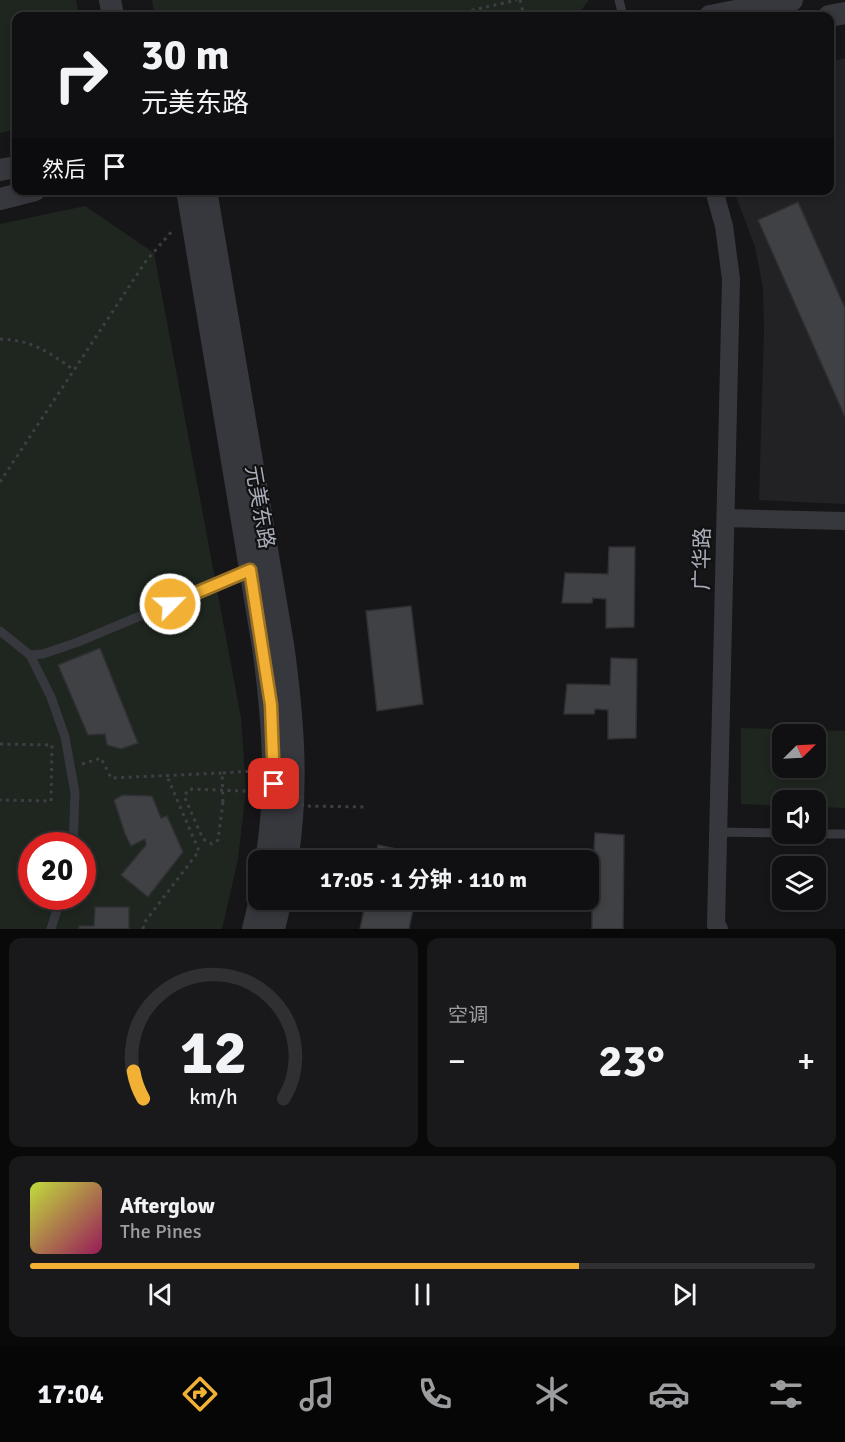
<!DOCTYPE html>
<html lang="zh">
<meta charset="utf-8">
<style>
body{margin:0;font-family:Signika,"Noto Sans SC",sans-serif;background:#19191b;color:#f1f3f6;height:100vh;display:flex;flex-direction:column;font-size:22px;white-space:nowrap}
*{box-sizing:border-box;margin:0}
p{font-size:20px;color:#9c9d9f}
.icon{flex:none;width:33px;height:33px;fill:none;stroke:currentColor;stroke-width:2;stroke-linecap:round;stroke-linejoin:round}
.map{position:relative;height:929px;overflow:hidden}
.panel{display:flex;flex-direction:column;gap:9px;padding:9px;background:#09090a;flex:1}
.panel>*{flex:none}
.hud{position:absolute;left:12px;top:12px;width:822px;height:183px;border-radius:12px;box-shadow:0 3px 9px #0003,0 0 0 2px #303032;background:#101012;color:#f1f3f6;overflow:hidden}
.needle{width:39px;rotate:66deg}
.tools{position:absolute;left:772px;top:724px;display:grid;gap:12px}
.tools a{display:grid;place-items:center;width:54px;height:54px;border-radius:12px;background:#101012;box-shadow:0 3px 9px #0003,0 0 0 2px #303032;font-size:30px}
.speed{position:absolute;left:18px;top:832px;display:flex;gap:12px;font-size:30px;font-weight:700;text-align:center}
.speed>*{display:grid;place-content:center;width:78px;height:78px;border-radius:50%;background:#101012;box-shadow:0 3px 9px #0003,0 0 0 2px #303032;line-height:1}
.speed .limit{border:9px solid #d22;background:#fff;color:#111}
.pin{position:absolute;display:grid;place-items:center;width:51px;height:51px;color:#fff;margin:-26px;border-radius:12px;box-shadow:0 3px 9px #0006}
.me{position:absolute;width:66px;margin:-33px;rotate:67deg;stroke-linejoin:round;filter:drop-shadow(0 0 4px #0008)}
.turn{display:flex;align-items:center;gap:21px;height:126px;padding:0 30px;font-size:27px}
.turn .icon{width:78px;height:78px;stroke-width:2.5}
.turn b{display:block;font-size:42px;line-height:51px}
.then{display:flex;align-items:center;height:57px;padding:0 30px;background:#0003;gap:12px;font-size:22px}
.big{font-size:45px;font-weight:700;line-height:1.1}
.panel .tile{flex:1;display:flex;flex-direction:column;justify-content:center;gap:9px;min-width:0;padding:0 21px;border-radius:12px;background:#19191b}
.panel .dial{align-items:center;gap:0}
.dial svg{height:156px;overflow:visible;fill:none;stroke:#303032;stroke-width:7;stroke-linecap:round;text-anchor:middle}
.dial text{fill:#f1f3f6;stroke:none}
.song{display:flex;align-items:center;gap:18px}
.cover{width:72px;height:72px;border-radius:9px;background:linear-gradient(135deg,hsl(70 70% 55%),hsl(330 70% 35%))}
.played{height:6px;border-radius:3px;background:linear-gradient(90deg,#f2b134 70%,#303032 70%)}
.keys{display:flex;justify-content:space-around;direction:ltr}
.heat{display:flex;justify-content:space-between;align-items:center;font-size:33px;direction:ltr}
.panel .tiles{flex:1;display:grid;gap:9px;grid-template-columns:1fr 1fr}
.tile:last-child{grid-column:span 2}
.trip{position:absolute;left:248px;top:850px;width:351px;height:60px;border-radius:12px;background:#101012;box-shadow:0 3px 9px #0003,0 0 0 2px #303032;font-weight:700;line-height:60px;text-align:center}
.tabs{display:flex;height:96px;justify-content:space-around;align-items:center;background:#060607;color:#9c9d9f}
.tabs .icon{width:42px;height:42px}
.tabs .on{color:#f2b134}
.tabs b{font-size:27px;color:#f1f3f6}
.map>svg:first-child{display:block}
.built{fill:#222225}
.green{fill:#1e261f;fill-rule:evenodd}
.building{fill:#404145;stroke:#303034;stroke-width:1.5}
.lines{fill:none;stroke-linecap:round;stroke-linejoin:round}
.path{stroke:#3d3f44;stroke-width:3;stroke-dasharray:3 4.5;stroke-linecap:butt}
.service{stroke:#37383d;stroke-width:9}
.minor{stroke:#37383d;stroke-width:18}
.tertiary{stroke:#37383d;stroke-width:22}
.path-bridge{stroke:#3d3f44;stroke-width:3;stroke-dasharray:3 4.5;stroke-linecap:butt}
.route-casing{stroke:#9d7322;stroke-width:15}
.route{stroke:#f2b134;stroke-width:10}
.labels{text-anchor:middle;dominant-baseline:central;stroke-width:4.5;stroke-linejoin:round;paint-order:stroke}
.street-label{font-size:21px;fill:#a8adb8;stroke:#111113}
</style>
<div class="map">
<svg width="845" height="929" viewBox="0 0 845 929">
<rect width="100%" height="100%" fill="#161618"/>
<polygon class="built" points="845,58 845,504 759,500 764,330 763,288 755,247 734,191 830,190 830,62"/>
<g class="green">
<polygon points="0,0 76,0 79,16 16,16 16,129 0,133"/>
<polygon points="152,0 589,0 577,16 155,16"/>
<path d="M 85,206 L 154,253 L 241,718 L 246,790 L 238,859 L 222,929 L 0,929 L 0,224 ZM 32,846 L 82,846 L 82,897 L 32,897 Z"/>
<path d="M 741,728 L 845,731 L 845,808 L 816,807 L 816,801 L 783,801 L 783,806 L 741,804 ZM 783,735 L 816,735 L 816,768 L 783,768 Z"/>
</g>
<g class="building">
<polygon points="798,202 845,308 845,417 758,220"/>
<polygon points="609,547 635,547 634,627 606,628 606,599 593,598 592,603 562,603 565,573 608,574"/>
<polygon points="411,606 423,704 377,711 366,611"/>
<polygon points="100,648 138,743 121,749 107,745 105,734 88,735 58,665"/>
<polygon points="611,658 637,659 636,738 608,739 608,710 595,709 594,714 564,714 567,684 610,685"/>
<polygon points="122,795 152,796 161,818 167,816 183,852 148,897 121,875 146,845 145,839 131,846 125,834 114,800"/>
<polygon points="595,833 624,835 623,929 592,929 592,898 588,898 588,870 593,870"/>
<polygon points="378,845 424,855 423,861 375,861"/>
<polygon points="366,900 415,900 409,929 360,929"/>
<polygon points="95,907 129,907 129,929 79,929 79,926 94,926"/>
</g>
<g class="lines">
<g class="path">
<polyline points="520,0 524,16"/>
<polyline points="461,16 460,13 517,0"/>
<path d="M 0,339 C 33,340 48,352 74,370"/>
<polyline points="0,482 146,261 173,230"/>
<polyline points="0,744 52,745 51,801 0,800"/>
<polyline points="82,764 101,758 111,778 222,773"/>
<polyline points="223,802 222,773 255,771"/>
<polyline points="143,929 144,923 199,851 167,776"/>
</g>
<g class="service">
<polyline points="619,0 623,16"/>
<polyline points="0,631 30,655 51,697 65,737 75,793 73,846"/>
<polyline points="30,655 43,654 78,642 250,570"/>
<polyline points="718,832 783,833"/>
<polyline points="814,834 845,834"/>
<polyline points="51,929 61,897"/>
</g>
<g class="minor">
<polyline points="714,190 724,226 731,279 716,925 719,929"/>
<polyline points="726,518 845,521"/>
</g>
<g class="tertiary">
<polyline points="110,0 113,16"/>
<polyline points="710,16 792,0"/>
<polyline points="829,16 845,13"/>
<polyline points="0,170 16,167"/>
<path d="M 187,190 L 263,647 C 273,718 278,789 266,861"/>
<path d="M 206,190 L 283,644 C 293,716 299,788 287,861"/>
<polyline points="0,199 35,190"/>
<polyline points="253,929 260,900"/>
<polyline points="274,929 281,900"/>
</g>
<polyline class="path-bridge" points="223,802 218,840 212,844 203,839 184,796 189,789 299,793 303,806 365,807"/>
</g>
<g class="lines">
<g class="route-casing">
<polyline id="route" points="170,604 250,570 271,705 274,784"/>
</g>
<use href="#route" class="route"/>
</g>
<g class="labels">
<g class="street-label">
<text transform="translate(260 507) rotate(80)">元美东路</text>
<text transform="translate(702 559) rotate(-89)">广华路</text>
</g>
</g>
</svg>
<div class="tools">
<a><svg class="needle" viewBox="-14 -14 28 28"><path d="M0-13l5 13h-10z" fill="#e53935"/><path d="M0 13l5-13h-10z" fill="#9c9d9f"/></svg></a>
<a><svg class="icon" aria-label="sound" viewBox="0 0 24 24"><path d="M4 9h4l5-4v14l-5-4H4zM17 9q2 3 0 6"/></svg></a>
<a><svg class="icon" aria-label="layers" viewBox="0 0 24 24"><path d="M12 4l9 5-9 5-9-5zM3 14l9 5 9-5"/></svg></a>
</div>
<div class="speed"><div class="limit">20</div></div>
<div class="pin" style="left:274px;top:784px;background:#d93025"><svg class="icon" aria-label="arrive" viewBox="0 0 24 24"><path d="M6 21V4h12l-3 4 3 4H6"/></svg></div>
<svg class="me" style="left:170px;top:604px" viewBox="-20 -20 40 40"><circle r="17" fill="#f2b134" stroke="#fff" stroke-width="3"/><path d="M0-11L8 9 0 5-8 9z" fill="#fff"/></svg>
<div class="trip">17:05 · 1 分钟 · 110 m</div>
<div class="hud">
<div class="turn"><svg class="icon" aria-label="right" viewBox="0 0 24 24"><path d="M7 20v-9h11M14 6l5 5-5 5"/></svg><div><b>30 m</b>元美东路</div></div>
<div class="then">然后<svg class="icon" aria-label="arrive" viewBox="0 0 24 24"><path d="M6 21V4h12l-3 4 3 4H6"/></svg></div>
</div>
</div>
<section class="panel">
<div class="tiles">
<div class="tile dial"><svg viewBox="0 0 100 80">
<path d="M14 69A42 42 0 1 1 86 69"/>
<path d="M14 69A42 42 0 0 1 9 55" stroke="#f2b134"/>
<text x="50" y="56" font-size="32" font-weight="700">12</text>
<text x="50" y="72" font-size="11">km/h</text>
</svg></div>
<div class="tile"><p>空调</p>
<div class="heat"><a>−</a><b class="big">23°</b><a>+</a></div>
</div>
<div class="tile">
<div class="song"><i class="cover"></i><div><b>Afterglow</b><p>The Pines</p></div></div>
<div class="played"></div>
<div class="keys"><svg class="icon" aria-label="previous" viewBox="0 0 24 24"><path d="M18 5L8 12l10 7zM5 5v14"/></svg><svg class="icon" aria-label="pause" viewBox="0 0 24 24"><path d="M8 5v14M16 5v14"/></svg><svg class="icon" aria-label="next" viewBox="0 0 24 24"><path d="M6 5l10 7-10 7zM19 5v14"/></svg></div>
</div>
</div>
</section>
<nav class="tabs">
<b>17:04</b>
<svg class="icon on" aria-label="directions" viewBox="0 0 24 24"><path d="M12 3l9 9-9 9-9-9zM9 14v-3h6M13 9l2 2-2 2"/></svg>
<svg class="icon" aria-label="music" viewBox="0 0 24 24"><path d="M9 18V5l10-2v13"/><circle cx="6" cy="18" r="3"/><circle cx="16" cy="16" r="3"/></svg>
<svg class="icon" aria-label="phone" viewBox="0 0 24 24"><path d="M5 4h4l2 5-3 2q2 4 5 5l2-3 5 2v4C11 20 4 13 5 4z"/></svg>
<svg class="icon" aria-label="climate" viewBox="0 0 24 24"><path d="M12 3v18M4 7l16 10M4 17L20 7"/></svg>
<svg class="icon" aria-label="car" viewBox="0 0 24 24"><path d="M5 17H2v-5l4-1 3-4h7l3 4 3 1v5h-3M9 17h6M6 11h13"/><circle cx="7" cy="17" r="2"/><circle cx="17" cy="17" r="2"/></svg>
<svg class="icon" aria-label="filters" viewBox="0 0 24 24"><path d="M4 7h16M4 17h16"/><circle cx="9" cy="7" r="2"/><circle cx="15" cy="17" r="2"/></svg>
</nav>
